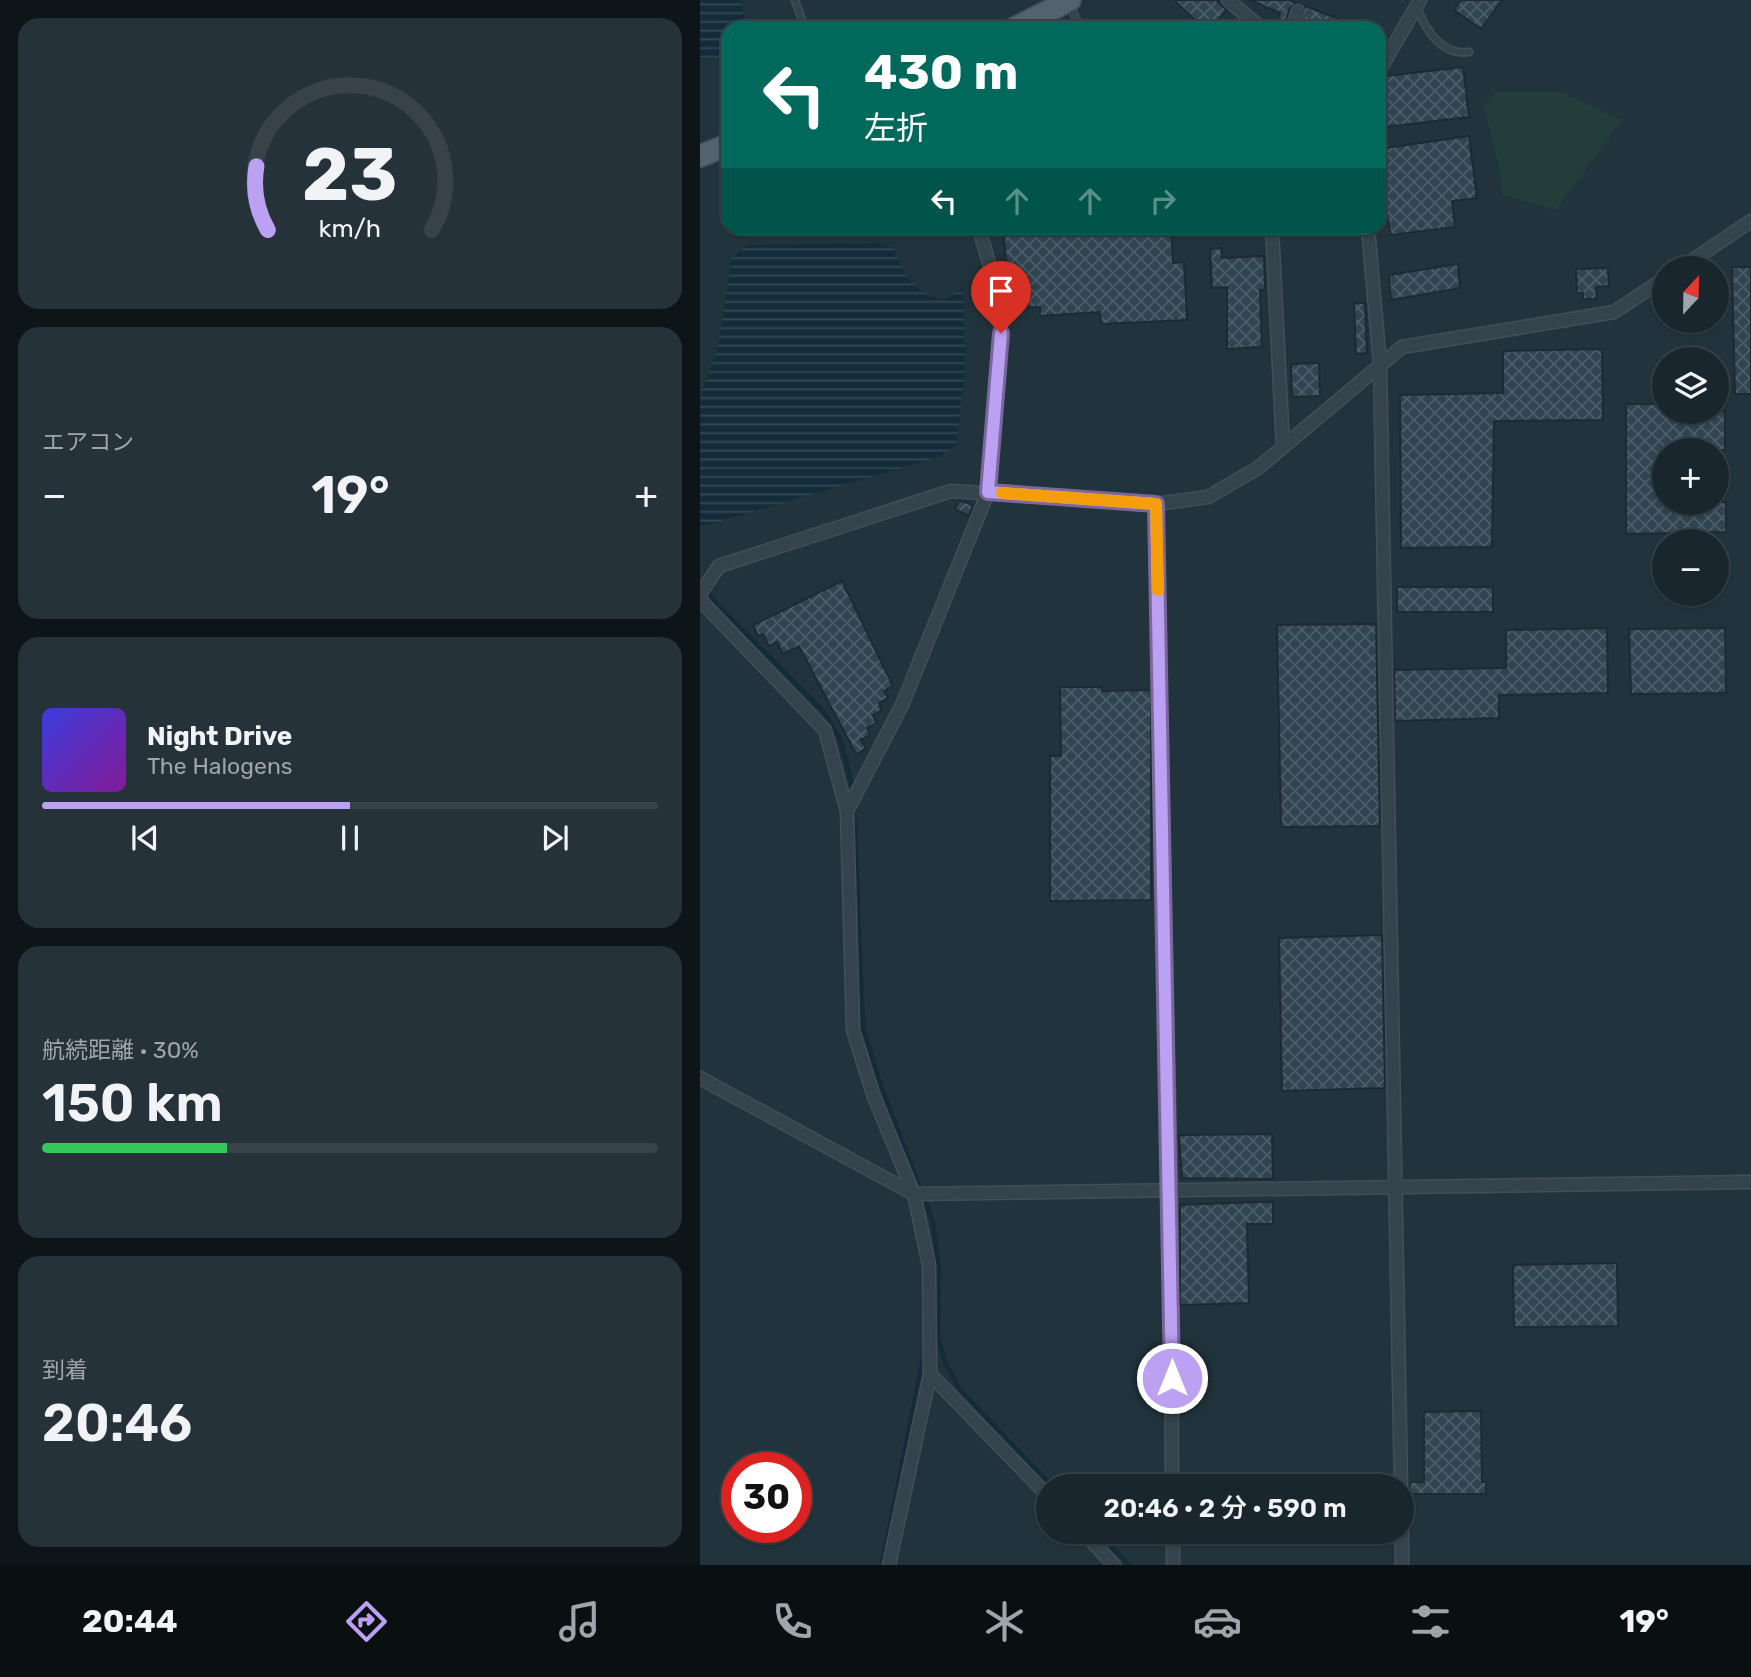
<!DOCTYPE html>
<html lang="ja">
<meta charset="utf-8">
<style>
body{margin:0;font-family:Rubik,"Noto Sans JP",sans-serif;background:#263239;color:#f1f3f6;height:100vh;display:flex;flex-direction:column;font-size:26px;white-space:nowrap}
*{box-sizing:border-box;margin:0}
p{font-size:23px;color:#9fa5aa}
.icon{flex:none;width:38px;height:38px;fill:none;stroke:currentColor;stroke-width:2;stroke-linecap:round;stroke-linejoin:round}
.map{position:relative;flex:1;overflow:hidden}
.details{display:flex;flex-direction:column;gap:18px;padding:18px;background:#0e1519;width:700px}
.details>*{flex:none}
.hud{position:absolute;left:21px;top:21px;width:665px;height:214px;border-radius:21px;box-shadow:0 2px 5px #0004,0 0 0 2px #374349;background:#00695c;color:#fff;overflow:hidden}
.needle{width:46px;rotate:22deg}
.tools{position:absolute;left:952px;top:256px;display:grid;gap:14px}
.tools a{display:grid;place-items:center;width:77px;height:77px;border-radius:50%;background:#19262d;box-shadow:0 2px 5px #0004,0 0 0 2px #374349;font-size:35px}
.speed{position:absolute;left:21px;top:1452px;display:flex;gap:14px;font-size:35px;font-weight:700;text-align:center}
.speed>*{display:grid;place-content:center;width:91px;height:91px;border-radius:50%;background:#19262d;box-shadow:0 2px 5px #0004,0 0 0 2px #374349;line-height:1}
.speed .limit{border:10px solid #d22;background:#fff;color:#111}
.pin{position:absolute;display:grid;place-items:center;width:60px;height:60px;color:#fff;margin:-72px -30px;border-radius:50% 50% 50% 0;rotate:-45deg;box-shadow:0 0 7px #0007}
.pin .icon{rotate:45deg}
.me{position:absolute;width:77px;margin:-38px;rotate:0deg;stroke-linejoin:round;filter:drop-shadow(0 0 5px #0008)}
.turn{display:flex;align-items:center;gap:24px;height:147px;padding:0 28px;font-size:32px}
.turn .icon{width:91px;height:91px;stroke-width:2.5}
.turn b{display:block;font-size:49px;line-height:60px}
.lanes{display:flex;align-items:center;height:66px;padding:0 28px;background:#0003;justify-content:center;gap:35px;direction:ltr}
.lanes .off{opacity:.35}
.big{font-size:52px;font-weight:600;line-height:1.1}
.details .widget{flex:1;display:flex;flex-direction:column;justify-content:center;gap:10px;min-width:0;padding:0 24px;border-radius:21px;background:#263239}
.details .dial{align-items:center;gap:0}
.dial svg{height:182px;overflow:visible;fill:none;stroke:#374349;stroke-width:7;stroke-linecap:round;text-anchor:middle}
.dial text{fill:#f1f3f6;stroke:none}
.song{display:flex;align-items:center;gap:21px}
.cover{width:84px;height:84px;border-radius:10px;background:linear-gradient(135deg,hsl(240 70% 55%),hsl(290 70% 35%))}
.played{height:7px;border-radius:4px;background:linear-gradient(90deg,#bca0f2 50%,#374349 50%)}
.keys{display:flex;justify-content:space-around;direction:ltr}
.heat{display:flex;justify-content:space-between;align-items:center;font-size:38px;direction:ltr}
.charge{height:10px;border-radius:5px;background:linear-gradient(90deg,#34c759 30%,#374349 0)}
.trip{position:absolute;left:336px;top:1474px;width:378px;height:70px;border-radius:35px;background:#19262d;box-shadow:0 2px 5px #0004,0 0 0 2px #374349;font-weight:600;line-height:70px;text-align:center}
.menu{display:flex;height:112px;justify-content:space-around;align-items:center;background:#0a0f12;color:#9fa5aa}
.menu .icon{width:49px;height:49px}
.menu .active{color:#bca0f2}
.menu b{font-size:32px;color:#f1f3f6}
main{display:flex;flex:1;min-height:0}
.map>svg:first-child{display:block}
.park{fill:#233d3b}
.water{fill:url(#water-rules)}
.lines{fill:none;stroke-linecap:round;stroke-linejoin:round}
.stream{stroke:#142c3a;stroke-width:4.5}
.building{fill:url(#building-cross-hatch);stroke:#1c2b33;stroke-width:2}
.service-casing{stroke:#415058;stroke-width:9}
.minor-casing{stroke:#415058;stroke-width:15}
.primary-casing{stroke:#415058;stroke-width:24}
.service{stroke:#35444c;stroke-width:6}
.minor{stroke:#35444c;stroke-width:12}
.primary{stroke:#53636d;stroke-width:21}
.route-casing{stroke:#7a689d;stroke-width:18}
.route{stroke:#bca0f2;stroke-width:12}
.slow{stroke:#f59e0b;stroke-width:12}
</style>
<main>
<section class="details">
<div class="widget dial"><svg viewBox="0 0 100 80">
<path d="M14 69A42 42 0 1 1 86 69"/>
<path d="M14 69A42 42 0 0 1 9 41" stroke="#bca0f2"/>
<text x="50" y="56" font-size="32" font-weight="700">23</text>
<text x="50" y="72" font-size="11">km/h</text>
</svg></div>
<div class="widget"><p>エアコン</p>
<div class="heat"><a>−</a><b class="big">19°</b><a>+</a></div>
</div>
<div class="widget">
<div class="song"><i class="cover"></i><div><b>Night Drive</b><p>The Halogens</p></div></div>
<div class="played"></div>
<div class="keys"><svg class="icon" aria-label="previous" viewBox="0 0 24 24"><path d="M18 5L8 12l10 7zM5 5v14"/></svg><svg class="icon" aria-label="pause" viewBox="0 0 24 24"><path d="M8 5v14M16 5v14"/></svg><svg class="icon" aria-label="next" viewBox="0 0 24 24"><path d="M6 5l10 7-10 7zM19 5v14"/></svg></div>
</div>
<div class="widget"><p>航続距離 · 30%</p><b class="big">150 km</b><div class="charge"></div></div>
<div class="widget"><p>到着</p><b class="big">20:46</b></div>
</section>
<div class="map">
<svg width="1051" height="1565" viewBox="0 0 1051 1565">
<defs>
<pattern id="water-rules" width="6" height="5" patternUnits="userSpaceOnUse" patternTransform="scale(1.75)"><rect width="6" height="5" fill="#142c3a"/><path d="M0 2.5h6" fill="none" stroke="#344955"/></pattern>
<pattern id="building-cross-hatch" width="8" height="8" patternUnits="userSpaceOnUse" patternTransform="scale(1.75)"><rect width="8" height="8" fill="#304551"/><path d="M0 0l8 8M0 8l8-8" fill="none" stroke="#4b5e69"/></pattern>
</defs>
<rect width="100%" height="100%" fill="#21333c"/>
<polygon class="park" points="795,92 861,92 922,120 856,210 802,195 801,174 784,107"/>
<g class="water">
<polygon points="0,0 40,0 47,28 28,28 28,58 0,59"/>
<path d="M 179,243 L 194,248 C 201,273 217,298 247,299 L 263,287 L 265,370 L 256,445 L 239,457 L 4,526 L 0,524 L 0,396 L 17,352 L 32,258 L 48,245 Z"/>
</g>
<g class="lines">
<g class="stream">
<polyline points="0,582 15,602 124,712 141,741 153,791"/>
<polyline points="154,807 163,1028 180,1083 233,1222 239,1268 238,1337 245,1362 260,1390 352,1486"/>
<polyline points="396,1531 429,1565"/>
<polyline points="182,1565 223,1358"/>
</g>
</g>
<g class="building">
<polygon points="474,0 516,0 527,10 510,28 504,28"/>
<polygon points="550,0 589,0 596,3 590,8 583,28 575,28 580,13"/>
<polygon points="761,0 802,0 781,29 754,10"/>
<polygon points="605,6 639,19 635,28 602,26"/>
<polygon points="763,67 769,117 685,127 681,94 687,94 686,76"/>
<polygon points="769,136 777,198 752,201 755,227 691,235 679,180 679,149"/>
<polygon points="303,228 471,228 473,263 484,262 487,320 401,324 400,312 340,316 340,307 311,308"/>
<polygon points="521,248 522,258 564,256 565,290 560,290 562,347 527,349 527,287 512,288 510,249"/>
<polygon points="758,264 760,288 691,300 689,275"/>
<polygon points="1032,267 1051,267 1051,394 1035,394"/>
<polygon points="908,268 909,286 896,287 897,299 883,299 883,293 877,293 876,269"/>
<polygon points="654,303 665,303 667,353 656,354"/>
<polygon points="902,349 903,420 794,421 792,547 701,548 700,395 803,393 803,351"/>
<polygon points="619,363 620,396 592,397 591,364"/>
<polygon points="926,404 964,404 964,411 1025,411 1025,450 964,450 964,502 1026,502 1026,532 926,534"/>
<polygon points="259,500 273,505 269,516 255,509"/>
<polygon points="142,581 193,686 184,691 188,698 179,703 182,710 173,715 176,723 167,728 170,735 161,740 166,749 156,754 99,646 83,654 77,642 69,646 63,634 58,636 53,625"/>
<rect x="697" y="587" width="96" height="25"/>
<polygon points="676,624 680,826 581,827 577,625"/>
<polygon points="907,628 908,693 799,695 799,718 695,721 694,670 806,668 806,630"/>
<polygon points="1025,628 1026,693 931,694 929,629"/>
<polygon points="360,687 402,687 402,691 451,690 451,900 350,901 350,756 361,756"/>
<polygon points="682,935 685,1088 582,1091 579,938"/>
<polygon points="572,1134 573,1179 482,1178 479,1135"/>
<polygon points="558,1202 573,1202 573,1224 547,1224 549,1303 480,1305 480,1205"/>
<polygon points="917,1263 918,1326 814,1327 813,1265"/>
<polygon points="781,1411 782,1482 786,1482 786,1494 709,1494 710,1482 724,1482 724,1412"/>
</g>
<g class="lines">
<g class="service-casing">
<g id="service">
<polyline points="95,0 105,28"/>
<polyline points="368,3 381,28"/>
<path d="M 717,7 C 725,29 741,56 769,52"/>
</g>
</g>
<g class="minor-casing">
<g id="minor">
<polyline points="528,0 561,28"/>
<polyline points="592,28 598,11"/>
<polyline points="679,71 720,0"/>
<polyline points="572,228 583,447"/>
<polyline points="668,228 680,364 701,1486"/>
<polyline points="981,268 1051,221"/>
<polyline points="456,504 471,1190 472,1486"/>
<polyline points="0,594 19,566 251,491 456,504 508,497 558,468 702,347 914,312 964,279"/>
<polyline points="0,600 125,730 147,811 153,1030 174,1097 214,1194 229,1265 230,1374 189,1565"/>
<polyline points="147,811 202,705 288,492 301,333 297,291 279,228"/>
<polyline points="0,1078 214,1194 1051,1182"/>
<polyline points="230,1374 348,1496"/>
<polyline points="382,1531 414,1565"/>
<polyline points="473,1531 473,1565"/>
<polyline points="702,1531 702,1565"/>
</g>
</g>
<g class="primary-casing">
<g id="primary">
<polyline points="315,28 370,0"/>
<polyline points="0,156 28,145"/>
</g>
</g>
<use href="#service" class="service"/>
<use href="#minor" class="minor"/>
<use href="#primary" class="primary"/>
</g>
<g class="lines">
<g class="route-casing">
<polyline id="route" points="301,333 288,492 456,504 472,1378"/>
</g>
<use href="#route" class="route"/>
<polyline class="slow" points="302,493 456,504 458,590"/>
</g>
</svg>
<div class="tools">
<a><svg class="needle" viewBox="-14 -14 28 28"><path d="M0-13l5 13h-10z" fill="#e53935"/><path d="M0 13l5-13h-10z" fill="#9fa5aa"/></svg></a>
<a><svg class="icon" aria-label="layers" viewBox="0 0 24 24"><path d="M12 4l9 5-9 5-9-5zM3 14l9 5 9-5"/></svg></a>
<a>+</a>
<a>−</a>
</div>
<div class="speed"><div class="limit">30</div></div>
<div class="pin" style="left:301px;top:333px;background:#d93025"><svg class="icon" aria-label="arrive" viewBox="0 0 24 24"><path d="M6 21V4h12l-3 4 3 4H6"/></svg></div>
<svg class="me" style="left:472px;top:1378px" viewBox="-20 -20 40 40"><circle r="17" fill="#bca0f2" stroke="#fff" stroke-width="3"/><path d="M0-11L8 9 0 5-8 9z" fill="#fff"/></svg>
<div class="trip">20:46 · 2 分 · 590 m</div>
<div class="hud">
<div class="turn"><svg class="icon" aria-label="left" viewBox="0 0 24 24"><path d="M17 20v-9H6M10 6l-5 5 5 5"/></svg><div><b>430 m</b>左折</div></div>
<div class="lanes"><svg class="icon" aria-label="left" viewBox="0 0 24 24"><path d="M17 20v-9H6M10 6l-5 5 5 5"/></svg><svg class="icon off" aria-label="ahead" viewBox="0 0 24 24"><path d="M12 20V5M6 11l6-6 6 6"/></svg><svg class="icon off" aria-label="ahead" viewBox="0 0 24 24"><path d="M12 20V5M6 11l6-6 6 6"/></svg><svg class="icon off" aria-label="right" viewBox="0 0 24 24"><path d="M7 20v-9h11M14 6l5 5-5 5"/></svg></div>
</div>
</div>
</main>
<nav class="menu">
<b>20:44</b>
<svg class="icon active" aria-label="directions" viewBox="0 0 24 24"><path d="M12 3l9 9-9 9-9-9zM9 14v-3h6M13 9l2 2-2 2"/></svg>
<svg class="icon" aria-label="music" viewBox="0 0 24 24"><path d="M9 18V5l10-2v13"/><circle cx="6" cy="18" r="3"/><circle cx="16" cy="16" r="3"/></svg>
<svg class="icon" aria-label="phone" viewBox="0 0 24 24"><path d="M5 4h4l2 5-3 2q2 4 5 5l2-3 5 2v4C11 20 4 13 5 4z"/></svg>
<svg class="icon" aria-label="climate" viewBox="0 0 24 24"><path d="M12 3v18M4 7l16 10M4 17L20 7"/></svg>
<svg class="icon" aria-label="car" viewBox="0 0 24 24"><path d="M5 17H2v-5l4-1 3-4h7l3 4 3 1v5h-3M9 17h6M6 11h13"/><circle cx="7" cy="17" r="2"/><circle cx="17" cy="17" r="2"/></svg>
<svg class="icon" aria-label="filters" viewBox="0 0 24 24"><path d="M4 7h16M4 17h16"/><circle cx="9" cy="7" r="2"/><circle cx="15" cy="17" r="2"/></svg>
<b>19°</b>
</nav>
